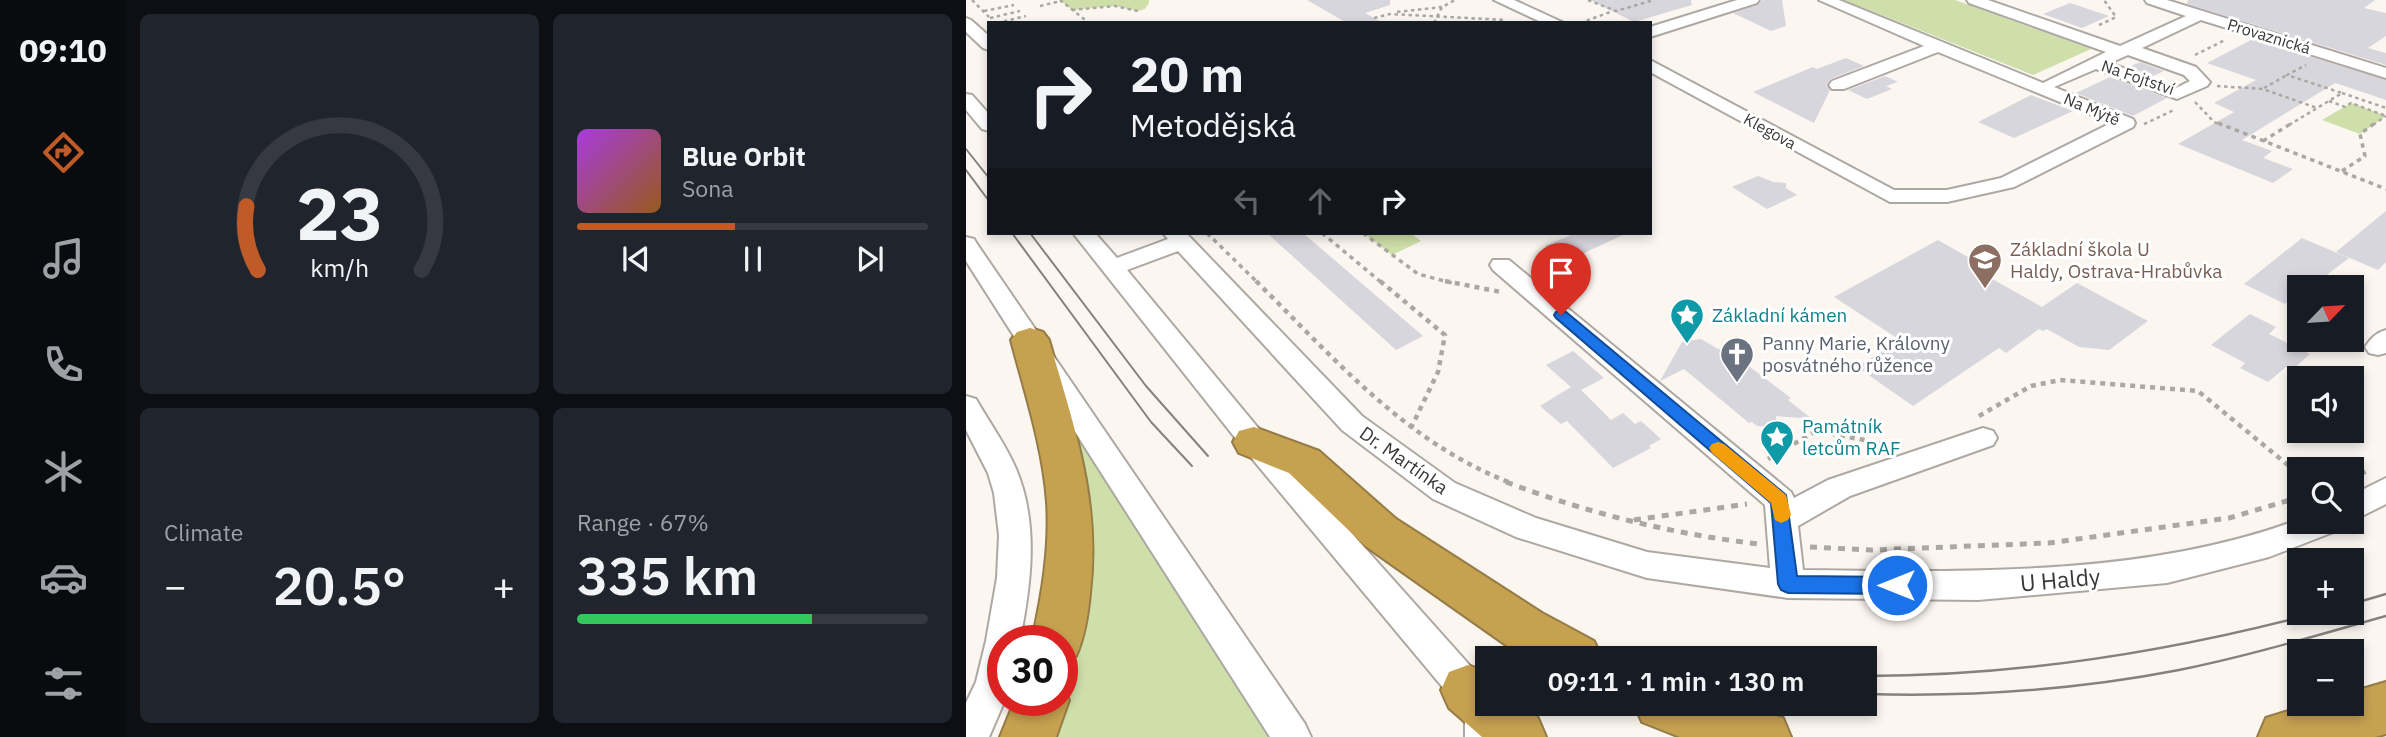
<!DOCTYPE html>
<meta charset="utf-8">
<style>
body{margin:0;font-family:"IBM Plex Sans",sans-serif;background:#20242c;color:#f1f3f6;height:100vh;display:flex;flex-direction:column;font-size:26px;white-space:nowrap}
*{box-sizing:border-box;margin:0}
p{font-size:23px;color:#9ea1a6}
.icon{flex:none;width:38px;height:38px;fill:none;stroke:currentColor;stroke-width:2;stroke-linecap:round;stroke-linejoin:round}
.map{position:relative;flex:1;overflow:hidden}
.sheet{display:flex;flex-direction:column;gap:14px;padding:14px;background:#0d0f14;width:840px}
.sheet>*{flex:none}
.hud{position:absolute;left:21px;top:21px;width:665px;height:214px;border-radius:0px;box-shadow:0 4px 10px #0003;background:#171b24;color:#f1f3f6;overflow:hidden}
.needle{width:46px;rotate:65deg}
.controls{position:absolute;left:1321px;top:275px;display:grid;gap:14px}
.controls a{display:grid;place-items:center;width:77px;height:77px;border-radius:0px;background:#171b24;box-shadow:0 4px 10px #0003;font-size:35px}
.speed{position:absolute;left:21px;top:625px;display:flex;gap:14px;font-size:35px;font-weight:700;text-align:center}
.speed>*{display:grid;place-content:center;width:91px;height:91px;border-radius:50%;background:#171b24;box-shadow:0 4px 10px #0003;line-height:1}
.speed .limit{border:10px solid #d22;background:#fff;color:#111}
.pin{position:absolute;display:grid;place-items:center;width:60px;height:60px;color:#fff;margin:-72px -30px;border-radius:50% 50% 50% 0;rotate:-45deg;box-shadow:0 0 7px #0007}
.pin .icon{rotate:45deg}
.me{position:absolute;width:77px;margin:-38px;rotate:270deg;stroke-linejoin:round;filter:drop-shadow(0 0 5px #0008)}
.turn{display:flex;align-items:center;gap:24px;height:147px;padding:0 28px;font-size:32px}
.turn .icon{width:91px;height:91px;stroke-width:2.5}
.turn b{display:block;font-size:49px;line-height:60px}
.lanes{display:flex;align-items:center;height:66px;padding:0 28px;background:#0003;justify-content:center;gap:35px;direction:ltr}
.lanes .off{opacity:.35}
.big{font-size:52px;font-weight:600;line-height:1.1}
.sheet .tile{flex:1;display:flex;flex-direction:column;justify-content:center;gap:10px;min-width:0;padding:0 24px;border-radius:10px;background:#20242c}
.sheet .dial{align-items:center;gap:0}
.dial svg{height:182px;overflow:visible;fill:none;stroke:#363941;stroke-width:7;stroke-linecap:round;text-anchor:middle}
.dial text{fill:#f1f3f6;stroke:none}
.song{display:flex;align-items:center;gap:21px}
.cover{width:84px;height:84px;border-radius:10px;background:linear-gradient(135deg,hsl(280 70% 55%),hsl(30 70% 35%))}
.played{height:7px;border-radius:4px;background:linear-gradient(90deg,#c05b28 45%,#363941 45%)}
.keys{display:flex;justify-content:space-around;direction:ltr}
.heat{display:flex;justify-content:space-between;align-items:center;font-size:38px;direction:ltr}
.charge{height:10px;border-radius:5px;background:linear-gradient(90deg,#34c759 67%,#363941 0)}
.sheet .tiles{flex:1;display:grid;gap:14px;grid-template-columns:repeat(2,1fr)}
.trip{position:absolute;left:509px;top:646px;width:402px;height:70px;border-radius:0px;background:#171b24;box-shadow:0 4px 10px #0003;font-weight:600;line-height:70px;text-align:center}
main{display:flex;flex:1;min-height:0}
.menu{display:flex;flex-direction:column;width:126px;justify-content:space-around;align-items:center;background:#090b0e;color:#9ea1a6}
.menu .icon{width:49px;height:49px}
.menu .on{color:#c05b28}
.menu b{font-size:32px;color:#f1f3f6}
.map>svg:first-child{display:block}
.green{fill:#cedfaa}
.building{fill:#d8d6dd}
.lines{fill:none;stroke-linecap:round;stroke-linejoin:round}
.minor-casing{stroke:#ada8a2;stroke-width:4}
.highway-casing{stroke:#957c47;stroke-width:4}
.path-far3{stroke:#aba8a3;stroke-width:2.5;stroke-dasharray:3.5 3.5;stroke-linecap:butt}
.path-far2{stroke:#aba8a3;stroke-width:3.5;stroke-dasharray:4.5 4.5;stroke-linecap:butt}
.path-far1{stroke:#aba8a3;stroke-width:4.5;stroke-dasharray:5 5;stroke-linecap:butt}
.path{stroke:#aba8a3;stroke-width:5;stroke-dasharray:7 7;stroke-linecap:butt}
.minor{fill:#fff;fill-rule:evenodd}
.highway{fill:#c6a150;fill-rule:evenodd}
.tram-far1{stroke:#85827e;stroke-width:2}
.tram{stroke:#85827e;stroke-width:2.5}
.route{fill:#1a73e8;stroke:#114b97;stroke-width:2}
.slow{fill:#f59e0b}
.labels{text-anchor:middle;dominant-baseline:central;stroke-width:6;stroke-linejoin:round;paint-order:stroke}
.far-street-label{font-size:16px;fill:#3a3836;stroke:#fff}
.education-label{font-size:19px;fill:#785e54;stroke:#fff;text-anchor:start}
.culture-label{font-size:19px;fill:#0d838f;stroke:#fff;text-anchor:start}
.worship-label{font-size:19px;fill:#5b616d;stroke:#fff;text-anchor:start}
.street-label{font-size:19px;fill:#3a3836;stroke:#fff}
.near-street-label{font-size:23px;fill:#3a3836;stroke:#fff}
</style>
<main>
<nav class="menu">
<b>09:10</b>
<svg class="icon on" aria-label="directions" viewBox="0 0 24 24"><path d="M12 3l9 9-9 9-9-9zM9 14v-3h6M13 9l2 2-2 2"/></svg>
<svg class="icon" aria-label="music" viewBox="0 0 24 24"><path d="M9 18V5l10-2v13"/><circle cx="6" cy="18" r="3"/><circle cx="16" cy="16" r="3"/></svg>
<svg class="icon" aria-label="phone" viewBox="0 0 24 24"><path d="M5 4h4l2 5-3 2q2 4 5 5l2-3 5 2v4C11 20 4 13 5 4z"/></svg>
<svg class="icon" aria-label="climate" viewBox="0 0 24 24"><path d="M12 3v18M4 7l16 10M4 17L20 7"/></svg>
<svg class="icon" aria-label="car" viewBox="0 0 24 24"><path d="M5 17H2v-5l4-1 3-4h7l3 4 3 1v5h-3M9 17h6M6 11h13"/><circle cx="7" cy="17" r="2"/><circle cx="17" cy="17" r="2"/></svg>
<svg class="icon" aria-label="filters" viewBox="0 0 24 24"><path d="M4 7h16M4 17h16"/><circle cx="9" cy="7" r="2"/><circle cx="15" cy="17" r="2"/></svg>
</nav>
<section class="sheet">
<div class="tiles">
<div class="tile dial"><svg viewBox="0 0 100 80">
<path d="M14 69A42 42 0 1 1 86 69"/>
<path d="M14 69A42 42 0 0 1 9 41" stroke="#c05b28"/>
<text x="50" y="56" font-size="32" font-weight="700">23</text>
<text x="50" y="72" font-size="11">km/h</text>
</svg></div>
<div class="tile">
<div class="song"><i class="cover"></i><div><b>Blue Orbit</b><p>Sona</p></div></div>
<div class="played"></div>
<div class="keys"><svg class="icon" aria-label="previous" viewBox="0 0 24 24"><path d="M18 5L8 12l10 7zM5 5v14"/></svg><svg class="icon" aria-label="pause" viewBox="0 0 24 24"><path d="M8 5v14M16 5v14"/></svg><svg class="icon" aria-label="next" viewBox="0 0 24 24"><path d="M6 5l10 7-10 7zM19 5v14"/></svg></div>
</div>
<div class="tile"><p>Climate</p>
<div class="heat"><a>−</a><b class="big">20.5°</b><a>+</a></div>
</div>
<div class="tile"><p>Range · 67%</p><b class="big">335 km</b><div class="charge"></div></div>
</div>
</section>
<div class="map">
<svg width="1420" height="737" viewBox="0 0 1420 737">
<rect width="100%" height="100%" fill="#fbf6f0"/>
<g class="green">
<polygon points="94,0 183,0 183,3 179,9 172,11 148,6 106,10"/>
<polygon points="878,0 989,0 1125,49 1067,75"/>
<polygon points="1385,103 1420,116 1394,134 1356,120"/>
<polygon points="397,233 445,233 455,241 426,255"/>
<polygon points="64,340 325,737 62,737 96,700 96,640 92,640 102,580"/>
</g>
<g class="building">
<polygon points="341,0 424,0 424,5 399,13 417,23 381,23"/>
<polygon points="624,0 725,0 726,5 668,22"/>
<polygon points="796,0 816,0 820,26 805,31 767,13 792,5"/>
<polygon points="1222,0 1409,0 1398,8 1420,13 1420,36 1402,48 1420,53 1420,65 1221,4"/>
<polygon points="1104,3 1143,16 1116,28 1077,14"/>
<polygon points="1287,39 1420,80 1420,100 1369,83 1276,140 1306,151 1297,158 1327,169 1307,183 1212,144 1268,112 1248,103 1290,80 1241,63"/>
<polygon points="880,58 898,66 864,79 860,85 864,90 848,123 787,92 847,67 851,69"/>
<polygon points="1174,62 1198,71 1187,76 1163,67"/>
<polygon points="919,76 932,82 920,86 926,89 901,99 882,90"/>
<polygon points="1144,77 1201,98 1167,116 1110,93"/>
<polygon points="1065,95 1107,111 1048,138 1012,122"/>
<polygon points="792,176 807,182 820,183 820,188 831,195 801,209 766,187"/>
<polygon points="1420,211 1420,262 1412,270 1370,252"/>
<polygon points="301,233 337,233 457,336 430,350"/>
<polygon points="610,233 661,233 614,255 621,260 590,274 569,256 584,250 579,246"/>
<polygon points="1336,238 1383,258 1345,287 1334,287 1334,291 1319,304 1278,284"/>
<polygon points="972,240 1028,272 1021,276 1076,307 1111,283 1182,321 1143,350 1113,347 1081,329 1077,331 1073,329 1040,353 1033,348 947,406 891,367 934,340 868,297"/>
<polygon points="1284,314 1310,327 1303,334 1344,354 1326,370 1320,367 1302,382 1274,368 1279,363 1245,345"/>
<polygon points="735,339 752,349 759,348 825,398 822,400 846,419 810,416 811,428 791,426 786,422 783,423 718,369 694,381 716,342"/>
<polygon points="607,351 638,378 615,390 645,420 657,413 669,424 675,421 695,439 683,446 685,448 647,468 601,421 595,424 574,406 605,387 580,365"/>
</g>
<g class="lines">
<g class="minor-casing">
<g id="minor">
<polygon points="528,0 548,0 598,23 577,23"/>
<polygon points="771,0 793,0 791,3 684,37 684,27"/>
<path d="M 853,0 L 873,0 L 1077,83 L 1140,52 L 1003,3 L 1001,0 L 1022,0 L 1154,46 L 1220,16 L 1181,3 L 1179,0 L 1201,0 L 1420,68 L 1420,78 L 1235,20 L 1176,48 L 1230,67 L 1244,82 L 1241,86 L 1211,99 L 1130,69 L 1088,87 L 1167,119 L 1169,123 L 1167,127 L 1048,187 L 981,202 L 924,202 L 684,72 L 684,60 L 928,190 L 981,190 L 1035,178 L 1145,123 L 972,52 L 878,89 L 866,89 L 863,85 L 866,81 L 958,46 ZM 1162,55 L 1218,75 L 1224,81 L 1210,88 L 1144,63 Z"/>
<polygon points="0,18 5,20 23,36 23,50 17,48 0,32"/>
<polygon points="0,94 6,95 23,114 23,131 16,129 0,110"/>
<path d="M 107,233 L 129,233 L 151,258 L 202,239 L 197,233 L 220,233 L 396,416 L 489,483 L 570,518 L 681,552 L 804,568 L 799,505 L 527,270 L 524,265 L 527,260 L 543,260 L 825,492 L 828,498 L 862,480 L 1017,428 L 1027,431 L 1031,438 L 1027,445 L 884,496 L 832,526 L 837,570 C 998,572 1181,577 1334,519 L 1334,522 L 1375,522 L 1370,531 L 1303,557 L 1201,583 L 1012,600 L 822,598 L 681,578 L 550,537 L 467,499 L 376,430 L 212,251 L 161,270 L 298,435 L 515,678 L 522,690 L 522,704 L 529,704 L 537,720 L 537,737 L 499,737 L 499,722 L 489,702 L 278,449 Z"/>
<polygon points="0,237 8,239 11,244 339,724 345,737 304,737 0,261"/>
<path d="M 1420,330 L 1420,353 L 1412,355 L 1403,353 L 1399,347 C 1405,338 1410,333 1420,330 Z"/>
<path d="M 0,396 L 10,399 C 23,422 40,445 50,469 C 73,523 65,584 54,640 L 37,640 L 39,700 L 23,737 L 0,737 L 0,703 L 10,682 L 20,641 L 31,578 L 33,535 L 28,493 L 22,473 L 0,430 Z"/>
<polygon points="1420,478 1420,504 1386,521 1386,495"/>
</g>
</g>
<g class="highway-casing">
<g id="highway">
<path d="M 64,328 L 77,332 L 83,340 C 108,427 135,501 124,593 C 122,615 119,636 110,656 L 96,661 L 96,640 L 66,640 C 76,595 84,548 81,502 C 77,447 59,393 45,340 L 51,332 Z"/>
<polygon points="288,427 353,451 430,519 576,613 628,641 636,658 563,658 540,645 398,545 323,473 273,453 267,442 273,431"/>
<polygon points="502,665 522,673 522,704 558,704 572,718 580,737 516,737 483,708 475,690 483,672"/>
<polygon points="1420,682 1420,734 1409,737 1292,737 1300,718 1344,704 1386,704 1386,692"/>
<polygon points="96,685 103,700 90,737 34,737 49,700 96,700"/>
<polygon points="668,704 768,704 817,718 825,737 714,737 676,722"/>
</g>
</g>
<g class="path-far3">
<polyline points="6,0 23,17"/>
<polyline points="94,0 123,23"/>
<polyline points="622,0 650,11 688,0"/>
<polyline points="74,6 95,1"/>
<polyline points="106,10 149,6 172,11"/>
<polyline points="18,11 48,5"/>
<polyline points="431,12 476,7"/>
<polyline points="24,18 54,11"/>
<polyline points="408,18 424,14 540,20"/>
<polyline points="31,23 60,16"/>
<polyline points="468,23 476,7 489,0"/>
<polyline points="614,23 647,11"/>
<polyline points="1133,25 1150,17 1138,0"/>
<polyline points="1229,55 1259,40"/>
<polyline points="1251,86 1297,89 1351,108"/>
<polyline points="1298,88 1321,75"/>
<polyline points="1376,93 1420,108"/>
<polyline points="1363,101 1379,107 1385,103 1420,116"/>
<polyline points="1229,102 1248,122 1256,125"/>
<polyline points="1178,124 1208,110"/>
<polyline points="1323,125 1376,93 1321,75 1340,65"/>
<polyline points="1407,125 1420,116"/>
</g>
<g class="path-far2">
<polyline points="1252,123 1420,189"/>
<polyline points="1297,141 1326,123"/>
<polyline points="1376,171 1399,156 1394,134 1409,123"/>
<polyline points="241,233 292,283"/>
<polyline points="356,233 416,283"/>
<polyline points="397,233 452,274 486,283"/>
</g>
<g class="path-far1">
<path d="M 290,281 C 368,358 440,443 545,483"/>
<polyline points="414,281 479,335 472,372 445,428"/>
<polyline points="479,281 535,292"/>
<polyline points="1013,416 1065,386 1094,380 1232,391 1334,475"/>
<polyline points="802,459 850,431 925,445"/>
<polyline points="1386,478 1401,471"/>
</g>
<g class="path">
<path d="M 540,482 C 622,513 705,534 793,544"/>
<polyline points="668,520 781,504"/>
<polyline points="844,547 905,550 1083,543 1263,518 1334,497"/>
</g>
<use href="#minor" class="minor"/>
<use href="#highway" class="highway"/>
<g class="tram-far1">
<polyline points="0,149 23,178"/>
<polyline points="0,170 23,201"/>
<polyline points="46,233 185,422 226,466"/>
<polyline points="64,233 180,386 242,456"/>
</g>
<g class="tram">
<polyline points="1386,604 1420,594"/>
<path d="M 900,676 C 1055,676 1204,652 1354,612"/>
<path d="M 900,694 C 1005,697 1110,690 1213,670 C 1283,656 1352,635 1420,616"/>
</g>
</g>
<polygon class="route" points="595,311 600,312 820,495 831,576 931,577 938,579 941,585 938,591 931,594 822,593 815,590 812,584 805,503 590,318 588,315 590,312"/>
<polygon class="slow" points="752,442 758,444 820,495 825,515 822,520 815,523 809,520 805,503 746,453 743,448 746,444"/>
<defs>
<g id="school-pin" transform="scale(1.75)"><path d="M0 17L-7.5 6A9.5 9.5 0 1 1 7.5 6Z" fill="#8d6e63" stroke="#fff"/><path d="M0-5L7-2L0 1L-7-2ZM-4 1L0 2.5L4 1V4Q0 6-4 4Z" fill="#fff"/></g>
<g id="sight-pin" transform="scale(1.75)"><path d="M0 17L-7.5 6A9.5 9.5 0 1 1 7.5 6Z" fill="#0f9aa8" stroke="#fff"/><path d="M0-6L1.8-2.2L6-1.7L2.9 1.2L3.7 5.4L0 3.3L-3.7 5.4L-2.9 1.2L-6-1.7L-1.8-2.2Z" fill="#fff"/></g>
<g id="church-pin" transform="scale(1.75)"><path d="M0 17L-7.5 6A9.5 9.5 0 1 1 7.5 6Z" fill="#6b7280" stroke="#fff"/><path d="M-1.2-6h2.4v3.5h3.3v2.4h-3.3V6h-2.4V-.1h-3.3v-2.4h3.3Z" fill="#fff"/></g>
</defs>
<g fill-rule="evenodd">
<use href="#school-pin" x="1019" y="260"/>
<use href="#sight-pin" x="721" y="315"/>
<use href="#church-pin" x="771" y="354"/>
<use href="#sight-pin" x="811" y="437"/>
</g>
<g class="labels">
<g class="far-street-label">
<text transform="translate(1303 36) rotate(17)">Provaznická</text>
<text transform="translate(1172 77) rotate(19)">Na Fojtství</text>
<text transform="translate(1126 109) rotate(23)">Na Mýtě</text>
<text transform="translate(804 131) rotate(29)">Klegova</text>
</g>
<g class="education-label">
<text x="1044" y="249">Základní škola U<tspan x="1044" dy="22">Haldy, Ostrava-Hrabůvka</tspan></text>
</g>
<g class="culture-label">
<text x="746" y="315">Základní kámen</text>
<text x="836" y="426">Památník<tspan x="836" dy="22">letcům RAF</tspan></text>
</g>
<g class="worship-label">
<text x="796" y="343">Panny Marie, Královny<tspan x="796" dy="22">posvátného růžence</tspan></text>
</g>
<g class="street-label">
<text transform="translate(438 460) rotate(35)">Dr. Martínka</text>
</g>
<g class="near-street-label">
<text transform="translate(1094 579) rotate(-5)">U Haldy</text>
</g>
</g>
</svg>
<div class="controls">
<a><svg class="needle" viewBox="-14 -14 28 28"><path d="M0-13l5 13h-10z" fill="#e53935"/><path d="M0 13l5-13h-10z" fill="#9ea1a6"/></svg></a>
<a><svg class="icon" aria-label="sound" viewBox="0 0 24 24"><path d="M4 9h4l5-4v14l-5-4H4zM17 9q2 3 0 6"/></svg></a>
<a><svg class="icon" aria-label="search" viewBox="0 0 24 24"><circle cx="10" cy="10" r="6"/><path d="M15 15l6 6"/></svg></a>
<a>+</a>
<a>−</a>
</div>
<div class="speed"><div class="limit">30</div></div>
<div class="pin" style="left:595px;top:315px;background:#d93025"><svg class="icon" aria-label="arrive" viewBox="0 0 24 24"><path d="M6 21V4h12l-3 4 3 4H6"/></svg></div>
<svg class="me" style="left:931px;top:585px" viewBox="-20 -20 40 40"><circle r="17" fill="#1a73e8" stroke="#fff" stroke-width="3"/><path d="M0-11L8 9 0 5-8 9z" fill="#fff"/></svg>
<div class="trip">09:11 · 1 min · 130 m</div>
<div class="hud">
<div class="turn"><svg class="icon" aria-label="right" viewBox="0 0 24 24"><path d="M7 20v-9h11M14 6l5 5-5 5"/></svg><div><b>20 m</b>Metodějská</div></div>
<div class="lanes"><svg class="icon off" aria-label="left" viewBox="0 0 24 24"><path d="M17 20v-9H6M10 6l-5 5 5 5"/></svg><svg class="icon off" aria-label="ahead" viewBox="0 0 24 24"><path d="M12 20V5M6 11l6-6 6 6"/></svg><svg class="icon" aria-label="right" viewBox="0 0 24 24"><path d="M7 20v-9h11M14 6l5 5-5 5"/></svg></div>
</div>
</div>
</main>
